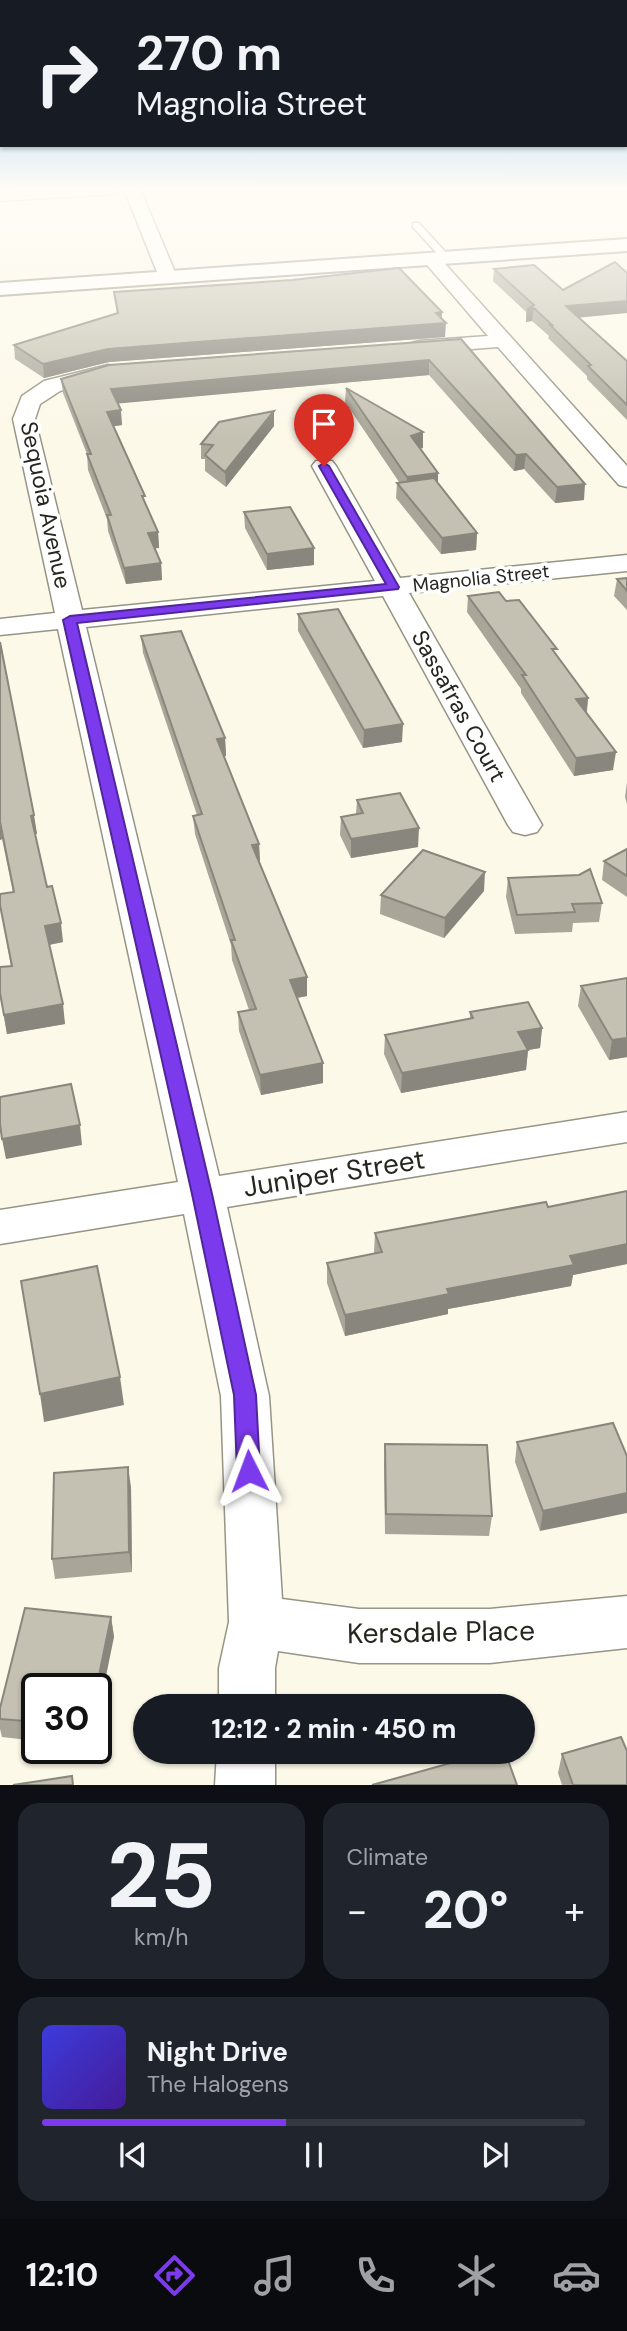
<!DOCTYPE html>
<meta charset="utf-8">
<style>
body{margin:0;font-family:"DM Sans",sans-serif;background:#20242c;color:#f1f3f6;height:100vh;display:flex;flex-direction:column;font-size:26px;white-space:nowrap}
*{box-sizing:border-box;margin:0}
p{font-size:23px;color:#9ea1a6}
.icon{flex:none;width:38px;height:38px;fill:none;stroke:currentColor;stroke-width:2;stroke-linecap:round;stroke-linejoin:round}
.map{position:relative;height:1785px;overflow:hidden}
.details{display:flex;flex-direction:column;gap:18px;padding:18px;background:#0d0f14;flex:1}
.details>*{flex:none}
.top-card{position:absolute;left:0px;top:0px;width:628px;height:147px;box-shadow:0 2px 5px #0004;background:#171b24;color:#f1f3f6;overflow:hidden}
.speed{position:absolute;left:21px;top:1673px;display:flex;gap:14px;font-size:35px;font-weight:700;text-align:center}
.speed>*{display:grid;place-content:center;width:91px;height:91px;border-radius:50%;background:#171b24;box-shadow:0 2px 5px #0004;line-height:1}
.speed .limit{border:4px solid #111;border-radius:10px;background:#fff;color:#111}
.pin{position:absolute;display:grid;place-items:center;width:60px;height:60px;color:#fff;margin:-72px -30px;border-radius:50% 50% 50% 0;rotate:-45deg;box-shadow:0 0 7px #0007}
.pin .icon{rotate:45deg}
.me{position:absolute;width:77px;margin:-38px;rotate:357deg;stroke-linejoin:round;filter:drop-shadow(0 0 5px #0008)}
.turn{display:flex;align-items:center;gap:24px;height:147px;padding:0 21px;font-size:32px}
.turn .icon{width:91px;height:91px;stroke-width:2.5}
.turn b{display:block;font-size:49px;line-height:60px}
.big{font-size:52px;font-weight:800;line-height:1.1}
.details .widget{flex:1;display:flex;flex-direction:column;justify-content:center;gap:10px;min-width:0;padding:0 24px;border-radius:21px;background:#20242c}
.details .dial{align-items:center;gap:0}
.dial b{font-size:91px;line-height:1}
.song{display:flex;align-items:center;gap:21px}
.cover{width:84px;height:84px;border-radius:10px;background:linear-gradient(135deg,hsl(240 70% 55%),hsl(260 70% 35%))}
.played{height:7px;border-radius:4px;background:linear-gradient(90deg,#7c3aed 45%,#363941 45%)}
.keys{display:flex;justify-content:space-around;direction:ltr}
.heat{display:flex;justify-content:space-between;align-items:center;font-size:38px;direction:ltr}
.details .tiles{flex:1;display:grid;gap:18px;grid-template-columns:1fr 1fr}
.widget:last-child{grid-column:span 2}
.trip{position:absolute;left:133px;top:1694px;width:402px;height:70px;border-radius:35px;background:#171b24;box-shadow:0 2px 5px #0004;font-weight:800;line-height:70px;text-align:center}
.tab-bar{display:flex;height:112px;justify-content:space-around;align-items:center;background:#090b0e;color:#9ea1a6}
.tab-bar .icon{width:49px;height:49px}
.tab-bar .on{color:#7c3aed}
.tab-bar b{font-size:32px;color:#f1f3f6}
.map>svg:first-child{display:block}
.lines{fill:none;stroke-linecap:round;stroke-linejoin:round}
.lane-casing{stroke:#969485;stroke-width:3}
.street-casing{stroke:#969485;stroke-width:3}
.secondary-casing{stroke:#969485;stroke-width:4}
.lane{fill:#fff;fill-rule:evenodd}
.street{fill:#fff;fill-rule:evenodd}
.secondary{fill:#fff;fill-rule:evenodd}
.wall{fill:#a9a699}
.shaded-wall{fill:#89877d}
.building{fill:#c4c1b2;stroke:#89877d;stroke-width:2}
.route{fill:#7c3aed;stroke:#51269a;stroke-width:2}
.labels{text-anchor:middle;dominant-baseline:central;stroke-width:7;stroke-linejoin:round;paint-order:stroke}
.far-street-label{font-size:19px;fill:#262520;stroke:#fff}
.street-label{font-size:23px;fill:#262520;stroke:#fff}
.near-street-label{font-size:28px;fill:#262520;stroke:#fff}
</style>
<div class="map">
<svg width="627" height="1785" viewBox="0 0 627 1785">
<rect width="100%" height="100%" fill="#fcf9e9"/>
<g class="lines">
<g class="lane-casing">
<polygon id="lane" points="413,223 419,223 449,256 449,260 443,260 413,227"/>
</g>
<g class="street-casing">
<g id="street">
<polygon points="31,189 121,189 113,194 0,201 0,191"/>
<polygon points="124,189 140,189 177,277 175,281 161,281 159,277"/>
<polygon points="431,254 437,255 627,466 627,487 619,485 498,347 419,353 412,351 409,347 412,343 419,341 488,336 422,259"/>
<polygon points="108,365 115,367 118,371 115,375 60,391 40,404 35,419 82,610 375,581 312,466 316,461 332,461 336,466 400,578 627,555 627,571 409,593 542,825 537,832 525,835 513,832 508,825 383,596 86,627 219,1176 627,1112 627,1142 227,1207 269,1396 282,1599 359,1609 490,1609 627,1596 627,1648 490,1663 359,1663 278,1651 275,1668 275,1706 219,1706 219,1668 229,1622 221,1396 184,1214 0,1244 0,1210 178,1182 58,629 0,635 0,619 55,613 13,419 22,396 44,381"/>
<polygon points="217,1752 275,1752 275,1785 215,1785"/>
</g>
</g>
<g class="secondary-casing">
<polygon id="secondary" points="627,239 627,251 0,295 0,283"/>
</g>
<use href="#lane" class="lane"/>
<use href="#street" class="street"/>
<use href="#secondary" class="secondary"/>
</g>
<g class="wall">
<polygon points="494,269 579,317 627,361 627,420 587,379 587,376 548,338 549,336 532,321 526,322 526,312 493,281"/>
<polygon points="114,292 442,312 441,319 445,337 109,362 44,378 15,359 14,345 117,313"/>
<polygon points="461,339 584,500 555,503 524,469 514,471 429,375 118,403 122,425 113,426 158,532 159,548 155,548 161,563 162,580 126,584 108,531 107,519 88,470 87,454 63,393 61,379"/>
<polygon points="346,388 423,432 423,448 420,448 438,483 477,533 476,550 441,554 396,498 397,483 399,482 345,402"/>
<polygon points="274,411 274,426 226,487 205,471 205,459 201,459 201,444"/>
<polygon points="244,512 314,565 267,570 245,528"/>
<polygon points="627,578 627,610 614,596 617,579"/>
<polygon points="468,596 506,601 556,655 588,698 587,713 613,770 574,776 521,693 521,689 467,612"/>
<polygon points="298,614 402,742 363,748 298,631"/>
<polygon points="141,636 225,738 226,756 224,756 259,844 260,863 307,977 307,996 297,998 323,1083 261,1095 239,1031 238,1012 249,1010 232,960 231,945 195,834 193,816 197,815 143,653"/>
<polygon points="0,642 37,834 35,834 47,887 63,942 49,945 65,1024 7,1034 0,996 11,966 0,905 13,892 2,839 0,840"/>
<polygon points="627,782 627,804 625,797"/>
<polygon points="357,800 418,847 351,858 340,835 341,817 356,814"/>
<polygon points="627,849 627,897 602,880 604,861"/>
<polygon points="508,878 602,903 599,922 573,923 572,932 515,934 506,897"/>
<polygon points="484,891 444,938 380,914 381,895"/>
<polygon points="627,978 627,1057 609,1060 578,1006 581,986"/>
<polygon points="470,1012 542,1028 540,1048 528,1050 526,1070 401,1093 384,1054 385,1035 470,1019"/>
<polygon points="627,1191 627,1264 573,1275 571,1286 448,1309 448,1314 345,1336 327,1283 327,1263 374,1253 375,1233 548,1207"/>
<polygon points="613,1423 540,1531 515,1462 517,1442"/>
<polygon points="385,1444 492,1516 489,1536 385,1534 384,1465"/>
<polygon points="131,1487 132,1572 55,1579 52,1559"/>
<polygon points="111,1617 114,1637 37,1689 37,1741 2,1737 0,1729 0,1708"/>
<polygon points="562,1754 627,1785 562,1785 558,1773"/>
</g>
<g class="shaded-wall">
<polygon points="627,301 627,313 565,319 566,306"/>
<polygon points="534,308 532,321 526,322 527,309"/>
<polygon points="442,312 441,324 446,323 445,337 109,362 44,378 43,364 108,349"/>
<polygon points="429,360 429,375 113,404 111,389"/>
<polygon points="121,410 122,425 108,427 107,412"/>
<polygon points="274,411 274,426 226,487 225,472"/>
<polygon points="423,432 423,448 411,451 411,436"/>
<polygon points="526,454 524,469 514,471 516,455"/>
<polygon points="438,473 438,489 406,492 407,477"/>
<polygon points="585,484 584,500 555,503 557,487"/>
<polygon points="158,532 159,548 149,549 148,533"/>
<polygon points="477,533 476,550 441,554 442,538"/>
<polygon points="314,548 314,565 267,570 267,554"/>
<polygon points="161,563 162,580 126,584 124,568"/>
<polygon points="588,698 586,716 576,699"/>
<polygon points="403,724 402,742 363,748 364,730"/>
<polygon points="225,738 226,756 217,757 217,739"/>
<polygon points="616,752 613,770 574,776 576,758"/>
<polygon points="34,815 37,834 33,835 31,816"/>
<polygon points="0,822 2,839 0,840"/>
<polygon points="419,828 418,847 351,858 351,839"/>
<polygon points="259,844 260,863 252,845"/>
<polygon points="485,872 484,891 444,938 445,918"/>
<polygon points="61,923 63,942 48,945 45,926"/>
<polygon points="307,977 307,996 290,999 290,980"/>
<polygon points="63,1004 65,1024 7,1034 4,1015"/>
<polygon points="542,1028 540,1048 528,1050 526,1070 401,1093 402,1073 518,1032"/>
<polygon points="627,1038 627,1057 609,1060 612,1040"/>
<polygon points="323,1063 323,1083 261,1095 260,1075"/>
<polygon points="80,1125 82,1145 6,1159 2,1139"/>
<polygon points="627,1244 627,1264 573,1275 571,1286 448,1309 448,1314 345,1336 345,1315 570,1256"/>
<polygon points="120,1377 124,1405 44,1422 40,1394"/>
<polygon points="128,1467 131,1487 132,1572 129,1552"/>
<polygon points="627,1493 627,1513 540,1531 543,1511"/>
<polygon points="111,1617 114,1637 96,1725 96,1690"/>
</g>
<g class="building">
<polygon points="615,262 627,273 627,301 566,306 627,361 627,405 588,366 591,365 550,325 552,325 534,308 527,309 534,305 494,269 534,265 563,290"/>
<polygon points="399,268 442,312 436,313 446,323 108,349 43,364 14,345 118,313 114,292 292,280"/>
<polygon points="461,339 585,484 557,487 526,454 516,455 429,360 111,389 121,410 107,412 145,496 142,496 158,532 148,533 161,563 124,568 107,515 111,515 87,454 91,454 61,379 109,365"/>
<polygon points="346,388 423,432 411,436 438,473 407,477"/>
<polygon points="274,411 225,472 205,455 213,445 201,444 219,422"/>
<polygon points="434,478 477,533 442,538 397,483"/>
<polygon points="290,507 314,548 267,554 244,512"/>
<polygon points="627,578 627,591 617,579"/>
<polygon points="499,592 506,601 519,600 557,649 552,649 588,698 576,699 616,752 576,758 522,675 526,675 468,596"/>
<polygon points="338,609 403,724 364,730 298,614"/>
<polygon points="181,631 225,738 217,739 259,844 252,845 307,977 290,980 323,1063 260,1075 238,1012 256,1009 231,940 235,940 193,816 202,814 141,636"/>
<polygon points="0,642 34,815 31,816 47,887 52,886 61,923 45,926 63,1004 4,1015 0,993 0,967 12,966 0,905 0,894 14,892 0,822"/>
<polygon points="400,793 419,828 351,839 341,817 363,813 357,800"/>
<polygon points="627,849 627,876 604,861"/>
<polygon points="423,850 485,872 445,918 381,895"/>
<polygon points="590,869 602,903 572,904 575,912 517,915 508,878 579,875"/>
<polygon points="627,978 627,1038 612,1040 581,986"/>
<polygon points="528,1002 542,1028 518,1032 528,1050 402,1073 385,1035 473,1018 470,1012"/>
<polygon points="71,1084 80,1125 2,1139 0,1124 0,1097"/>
<polygon points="627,1191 627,1244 570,1256 574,1265 447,1289 449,1294 345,1315 327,1263 382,1252 375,1233 546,1202 548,1207"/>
<polygon points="97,1266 120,1377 40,1394 21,1281"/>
<polygon points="613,1423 627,1456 627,1493 543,1511 517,1442"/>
<polygon points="385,1444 487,1445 492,1516 386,1514"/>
<polygon points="128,1467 129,1552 52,1559 54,1473"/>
<polygon points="25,1608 111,1617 96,1690 96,1689 37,1689 37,1722 0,1719 0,1708"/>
<polygon points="621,1737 627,1751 627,1785 573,1785 562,1754"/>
<polygon points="490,1752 505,1752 517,1785 372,1785"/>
<polygon points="72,1776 73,1785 13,1785"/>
</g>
<linearGradient id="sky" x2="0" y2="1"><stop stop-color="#87c1f0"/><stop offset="0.43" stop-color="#fefcf5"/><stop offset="1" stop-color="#fefcf5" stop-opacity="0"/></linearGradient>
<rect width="627" height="439" fill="url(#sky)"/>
<polygon class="route" points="324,463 329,466 399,587 398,589 77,623 212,1194 256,1395 260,1471 257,1478 249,1481 241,1478 237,1471 234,1395 192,1194 63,620 70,616 386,584 319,466"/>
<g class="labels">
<g class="far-street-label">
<text transform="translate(481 578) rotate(-6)">Magnolia Street</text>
</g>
<g class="street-label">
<text transform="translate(46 505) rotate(78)">Sequoia Avenue</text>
<text transform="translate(459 706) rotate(61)">Sassafras Court</text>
</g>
<g class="near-street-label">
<text transform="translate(334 1173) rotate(-9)">Juniper Street</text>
<text transform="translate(441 1632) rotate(-1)">Kersdale Place</text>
</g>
</g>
</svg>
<div class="speed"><div class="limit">30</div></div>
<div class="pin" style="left:324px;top:466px;background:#d93025"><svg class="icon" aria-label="arrive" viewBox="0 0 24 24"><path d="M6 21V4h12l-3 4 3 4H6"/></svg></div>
<svg class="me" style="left:249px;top:1471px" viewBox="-20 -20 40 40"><path d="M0-17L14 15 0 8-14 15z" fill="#7c3aed" stroke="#fff" stroke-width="4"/></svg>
<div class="trip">12:12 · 2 min · 450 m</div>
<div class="top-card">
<div class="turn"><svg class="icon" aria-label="right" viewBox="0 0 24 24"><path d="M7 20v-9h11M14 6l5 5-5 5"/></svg><div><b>270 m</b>Magnolia Street</div></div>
</div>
</div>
<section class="details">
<div class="tiles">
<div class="widget dial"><b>25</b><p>km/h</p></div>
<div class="widget"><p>Climate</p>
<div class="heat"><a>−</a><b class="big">20°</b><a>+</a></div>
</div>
<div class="widget">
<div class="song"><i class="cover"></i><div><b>Night Drive</b><p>The Halogens</p></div></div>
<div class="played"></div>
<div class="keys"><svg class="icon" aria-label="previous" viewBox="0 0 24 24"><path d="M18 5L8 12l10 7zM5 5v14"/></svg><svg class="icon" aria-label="pause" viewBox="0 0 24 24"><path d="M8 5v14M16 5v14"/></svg><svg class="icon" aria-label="next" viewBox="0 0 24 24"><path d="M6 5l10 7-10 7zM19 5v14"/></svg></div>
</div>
</div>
</section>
<nav class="tab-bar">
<b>12:10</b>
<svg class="icon on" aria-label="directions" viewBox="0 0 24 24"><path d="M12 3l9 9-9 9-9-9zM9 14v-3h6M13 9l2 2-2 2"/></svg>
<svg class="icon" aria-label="music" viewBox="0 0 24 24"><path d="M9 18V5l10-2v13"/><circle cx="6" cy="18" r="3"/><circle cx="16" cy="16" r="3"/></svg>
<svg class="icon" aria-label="phone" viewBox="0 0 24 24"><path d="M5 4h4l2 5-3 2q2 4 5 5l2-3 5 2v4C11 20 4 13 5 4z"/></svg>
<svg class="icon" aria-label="climate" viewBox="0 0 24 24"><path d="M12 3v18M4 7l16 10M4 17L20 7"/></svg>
<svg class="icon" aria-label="car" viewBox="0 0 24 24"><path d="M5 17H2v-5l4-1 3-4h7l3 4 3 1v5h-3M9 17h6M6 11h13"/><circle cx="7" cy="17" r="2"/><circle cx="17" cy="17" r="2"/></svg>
</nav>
